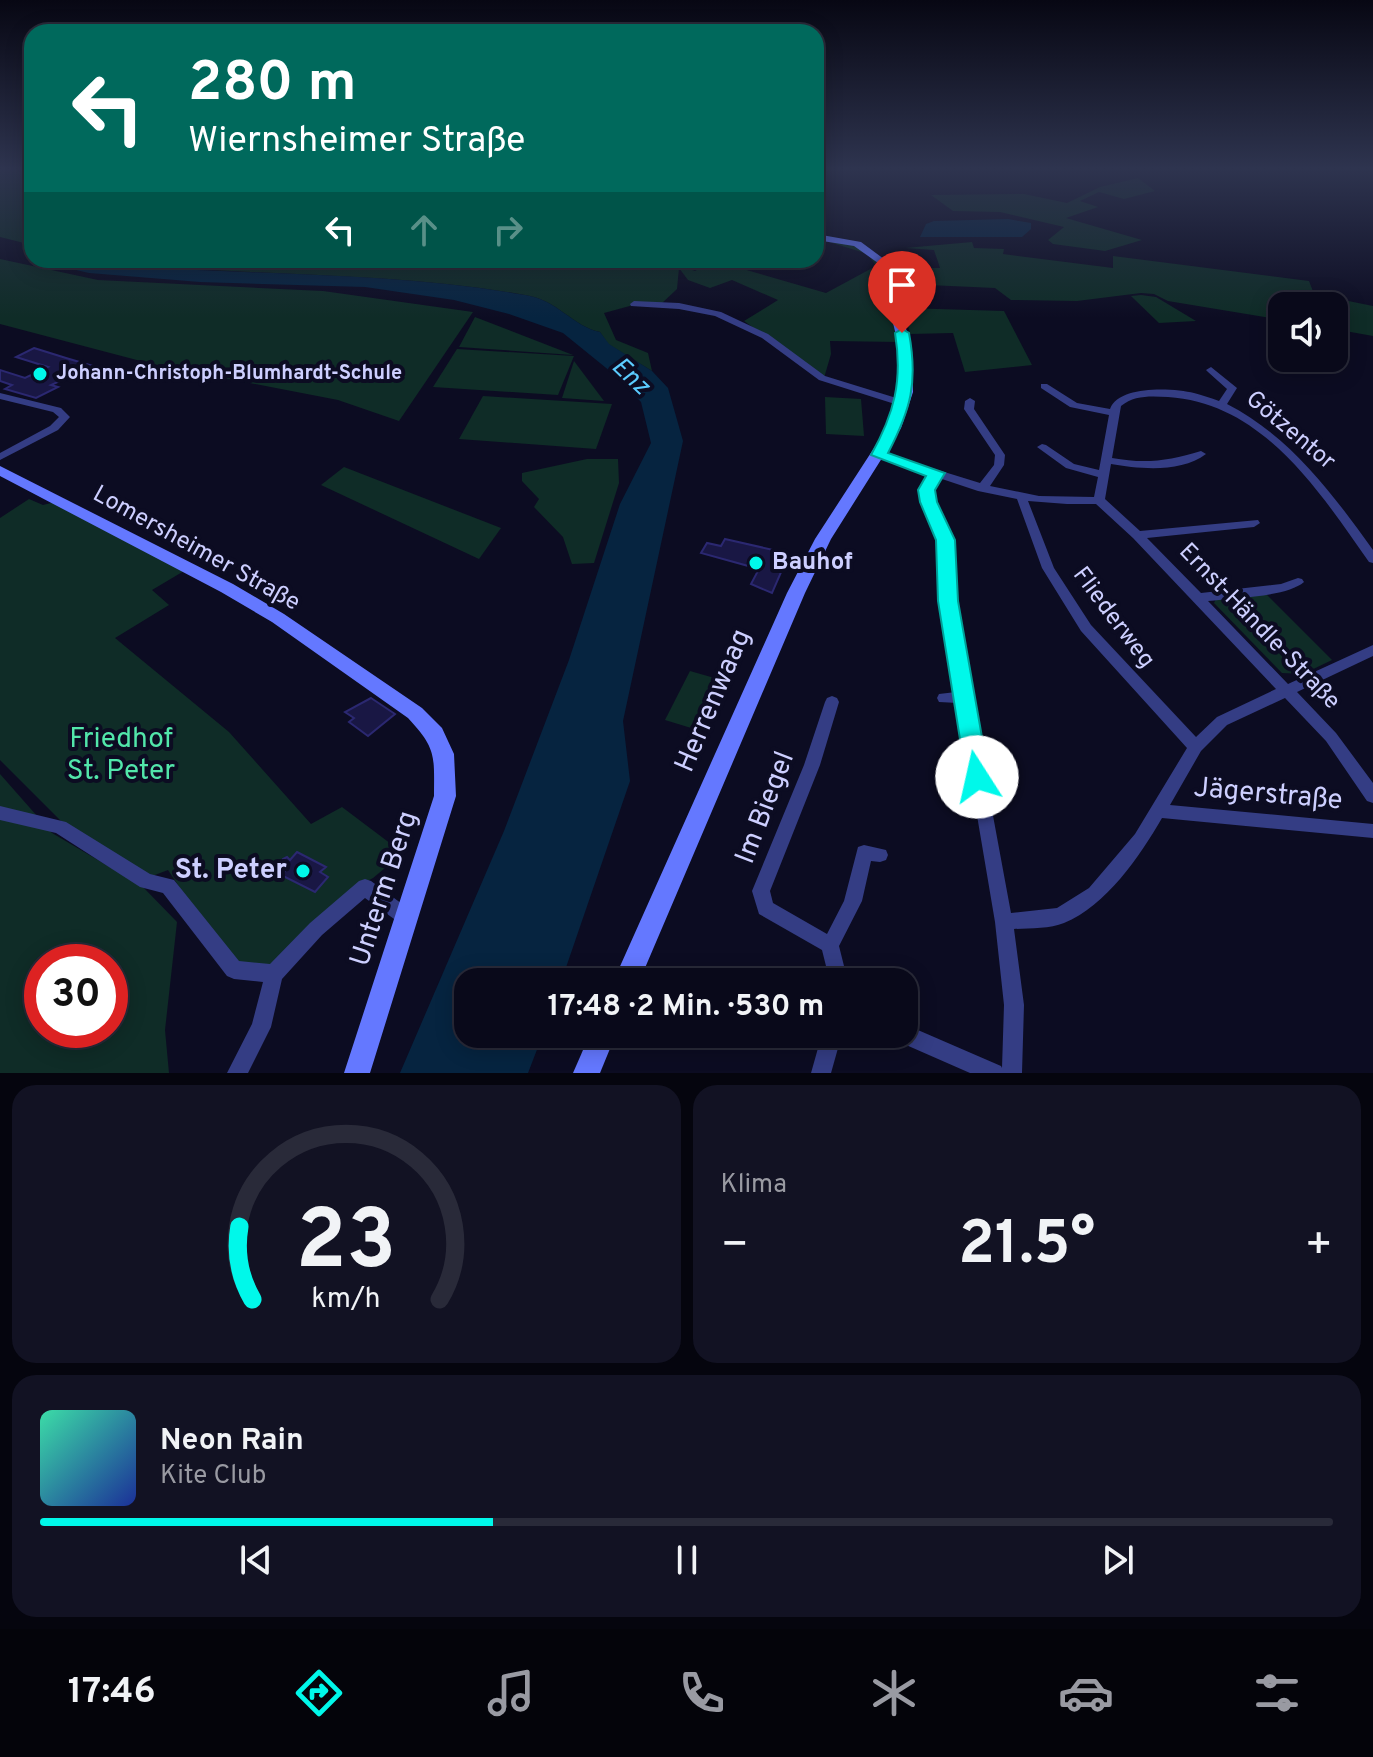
<!DOCTYPE html>
<html lang="de">
<meta charset="utf-8">
<style>
body{margin:0;font-family:Overpass,sans-serif;background:#121223;color:#f1f3f6;height:100vh;display:flex;flex-direction:column;font-size:30px;white-space:nowrap}
*{box-sizing:border-box;margin:0}
p{font-size:26px;color:#999aa2}
.icon{flex:none;width:44px;height:44px;fill:none;stroke:currentColor;stroke-width:2;stroke-linecap:round;stroke-linejoin:round}
.map{position:relative;height:1073px;overflow:hidden}
.details{display:flex;flex-direction:column;gap:12px;padding:12px;background:#05050e;flex:1}
.details>*{flex:none}
.banner{position:absolute;left:24px;top:24px;width:800px;height:244px;border-radius:24px;box-shadow:0 4px 20px #0003,0 0 0 2px #292a39;background:#00695c;color:#fff;overflow:hidden}
.tools{position:absolute;left:1268px;top:292px;display:grid;gap:16px}
.tools a{display:grid;place-items:center;width:80px;height:80px;border-radius:16px;background:#09091a;box-shadow:0 4px 20px #0003,0 0 0 2px #292a39;font-size:40px}
.speed{position:absolute;left:24px;top:944px;display:flex;gap:16px;font-size:40px;font-weight:700;text-align:center}
.speed>*{display:grid;place-content:center;width:104px;height:104px;border-radius:50%;background:#09091a;box-shadow:0 4px 20px #0003,0 0 0 2px #292a39;line-height:1}
.speed .limit{border:12px solid #d22;background:#fff;color:#111}
.pin{position:absolute;display:grid;place-items:center;width:68px;height:68px;color:#fff;margin:-82px -34px;border-radius:50% 50% 50% 0;rotate:-45deg;box-shadow:0 0 8px #0007}
.pin .icon{rotate:45deg}
.me{position:absolute;width:88px;margin:-44px;rotate:350deg;stroke-linejoin:round;filter:drop-shadow(0 0 6px #0008)}
.turn{display:flex;align-items:center;gap:28px;height:168px;padding:0 32px;font-size:36px}
.turn .icon{width:104px;height:104px;stroke-width:2.5}
.turn b{display:block;font-size:56px;line-height:68px}
.lanes{display:flex;align-items:center;height:76px;padding:0 32px;background:#0003;justify-content:center;gap:40px;direction:ltr}
.lanes .off{opacity:.35}
.big{font-size:60px;font-weight:700;line-height:1.1}
.details .tile{flex:1;display:flex;flex-direction:column;justify-content:center;gap:12px;min-width:0;padding:0 28px;border-radius:24px;background:#121223}
.details .dial{align-items:center;gap:0}
.dial svg{height:208px;overflow:visible;fill:none;stroke:#292a39;stroke-width:7;stroke-linecap:round;text-anchor:middle}
.dial text{fill:#f1f3f6;stroke:none}
.song{display:flex;align-items:center;gap:24px}
.cover{width:96px;height:96px;border-radius:12px;background:linear-gradient(135deg,hsl(160 70% 55%),hsl(230 70% 35%))}
.played{height:8px;border-radius:4px;background:linear-gradient(90deg,#00f8ea 35%,#292a39 35%)}
.keys{display:flex;justify-content:space-around;direction:ltr}
.heat{display:flex;justify-content:space-between;align-items:center;font-size:44px;direction:ltr}
.details .tiles{flex:1;display:grid;gap:12px;grid-template-columns:1fr 1fr}
.tile:last-child{grid-column:span 2}
.trip{position:absolute;left:454px;top:968px;width:464px;height:80px;border-radius:24px;background:#09091a;box-shadow:0 4px 20px #0003,0 0 0 2px #292a39;font-weight:700;line-height:80px;text-align:center}
.tab-bar{display:flex;height:128px;justify-content:space-around;align-items:center;background:#04040a;color:#999aa2}
.tab-bar .icon{width:56px;height:56px}
.tab-bar .active{color:#00f8ea}
.tab-bar b{font-size:36px;color:#f1f3f6}
.map>svg:first-child{display:block}
.green{fill:#0f2c27;fill-rule:evenodd}
.water{fill:#062440}
.building{fill:#191744;stroke:#2b2871;stroke-width:2}
.lines{fill:none;stroke-linecap:round;stroke-linejoin:round}
.street{fill:#343d84;fill-rule:evenodd}
.secondary{fill:#6478ff;fill-rule:evenodd}
.route{fill:#00f8ea;stroke:#00a198;stroke-width:2}
.poi-dot{fill:#00f8ea;stroke:#0c0c22;stroke-width:3}
.labels{text-anchor:middle;dominant-baseline:central;stroke-width:8;stroke-linejoin:round;paint-order:stroke}
.far-poi-label{font-size:20px;font-weight:bold;fill:#cdcfff;stroke:#0c0c22;text-anchor:start}
.street-label{font-size:24px;fill:#cdcfff;stroke:#0c0c22}
.poi-label{font-size:24px;font-weight:bold;fill:#cdcfff;stroke:#0c0c22;text-anchor:start}
.water-label{font-size:26px;font-style:italic;fill:#5bccff;stroke:#0c0c22}
.near-street-label{font-size:28px;fill:#cdcfff;stroke:#0c0c22}
.near-park-label{font-size:28px;fill:#52e6aa;stroke:#0c0c22}
.near-poi-label{font-size:28px;font-weight:bold;fill:#cdcfff;stroke:#0c0c22;text-anchor:end}
</style>
<div class="map">
<svg width="1373" height="1073" viewBox="0 0 1373 1073">
<rect width="100%" height="100%" fill="#0c0c22"/>
<g class="green">
<polygon points="0,167 13,167 32,180 32,245 0,237"/>
<polygon points="1138,178 1155,191 1124,199 1099,192 1080,201 1098,207 1066,218 1142,240 1105,251 1053,244 1048,240 1064,227 1000,212 953,211 931,195 1024,194 1067,203 1100,187"/>
<path d="M 816,238 L 857,246 L 879,261 L 900,342 L 830,341 L 831,354 L 824,378 L 744,321 L 778,300 L 732,280 L 710,288 L 688,280 L 679,268 L 677,289 L 660,305 L 637,304 L 604,313 L 616,340 L 648,353 L 652,371 L 608,344 L 600,332 C 572,326 558,300 525,295 C 385,270 242,278 101,260 L 688,260 L 681,266 L 695,271 L 714,260 L 758,260 L 743,269 L 826,293 L 876,266 L 868,254 Z"/>
<polygon points="972,242 974,248 1004,249 1003,254 1113,268 1113,256 1309,281 1314,294 1373,306 1373,336 1334,329 1334,306 1282,306 1282,320 1168,301 1154,294 1141,293 1077,301 1011,300 995,288 906,284 900,268 940,268 934,250 905,248"/>
<polygon points="0,259 98,280 323,291 473,312 399,421 338,400 152,364 0,324"/>
<polygon points="1141,295 1156,297 1196,321 1159,323 1131,296"/>
<polygon points="904,308 1004,311 1032,365 965,372 953,333 910,334"/>
<polygon points="475,317 573,355 459,347"/>
<polygon points="457,349 574,356 558,395 433,387"/>
<polygon points="574,361 604,401 562,398"/>
<polygon points="483,396 612,404 596,449 459,439"/>
<polygon points="825,397 861,399 864,436 826,434"/>
<polygon points="587,459 618,459 619,483 594,563 572,564 563,537 534,507 539,499 522,481 522,473"/>
<polygon points="344,467 501,528 479,559 321,485"/>
<polygon points="29,499 43,505 55,502 184,571 152,590 169,605 115,638 229,732 311,824 342,807 403,853 373,878 358,886 270,972 234,969 168,870 147,878 64,824 0,760 0,518"/>
<polygon points="1266,594 1332,660 1303,674 1282,673 1214,603 1216,599"/>
<polygon points="690,671 725,681 701,731 665,720"/>
<path d="M 0,774 L 52,833 L 142,886 L 177,922 L 165,1030 L 169,1073 L 0,1073 ZM 42,962 L 110,962 L 110,1030 L 42,1030 Z"/>
</g>
<g class="water">
<polygon points="1008,219 1031,223 1031,229 1022,237 920,237 926,224 934,221"/>
<path d="M 33,260 C 89,260 142,268 197,270 C 307,275 417,276 525,295 C 558,300 572,326 600,332 L 609,344 L 652,371 L 668,388 L 683,441 L 623,721 L 630,781 L 561,982 L 468,982 L 468,1034 L 543,1034 L 528,1073 L 400,1073 L 504,831 L 569,660 L 620,504 L 651,443 L 641,402 L 616,376 L 563,333 L 509,314 L 454,300 L 365,287 L 200,282 L 89,273 Z"/>
</g>
<g class="building">
<polygon points="34,348 66,358 93,366 51,385 58,387 36,398 5,389 12,385 0,381 0,370 25,378 48,367 16,357"/>
<polygon points="725,539 782,552 774,568 782,570 772,593 751,584 759,569 701,553 707,543 721,546"/>
<polygon points="371,698 395,714 368,736 349,722 354,718 345,712"/>
<polygon points="297,852 326,867 320,872 328,877 315,892 281,875 285,871 280,866 283,859 287,857 290,860"/>
</g>
<g class="lines">
<g class="street">
<polygon points="634,301 679,303 721,312 768,334 825,376 906,401 907,403 906,405 898,405 819,380 762,338 715,316 679,309 631,306 630,304"/>
<path d="M 1211,367 L 1237,388 L 1227,404 C 1291,437 1332,493 1373,550 L 1373,563 L 1369,562 C 1319,491 1263,403 1168,397 C 1151,396 1134,395 1121,406 L 1112,458 C 1145,464 1169,461 1201,451 L 1206,454 C 1181,473 1140,469 1111,464 L 1105,499 L 1140,531 L 1258,520 L 1260,523 L 1254,527 L 1147,538 L 1201,593 L 1281,584 L 1298,578 L 1302,579 L 1304,582 C 1287,597 1233,598 1208,601 L 1288,684 L 1373,645 L 1373,656 L 1297,692 L 1336,733 L 1373,783 L 1373,803 L 1367,801 L 1326,741 L 1285,698 L 1227,725 L 1201,751 L 1170,805 L 1373,824 L 1373,838 L 1162,818 C 1140,856 1106,906 1064,923 C 1050,929 1029,928 1014,929 L 1024,1005 L 1022,1073 L 970,1073 L 897,1041 L 894,1034 L 904,1034 L 904,1024 L 1001,1066 L 1002,1068 L 1004,1005 L 995,922 L 958,703 L 939,702 L 937,698 L 939,694 L 956,692 L 946,637 L 939,540 L 922,502 L 921,490 L 930,474 L 875,457 L 874,455 L 875,453 L 883,453 L 980,483 L 994,465 L 995,455 L 964,409 L 965,401 L 970,398 L 975,401 L 974,409 L 1005,455 L 1004,465 L 990,486 L 1039,496 L 1094,497 L 1098,477 L 1066,468 L 1037,447 L 1042,444 L 1046,445 L 1074,464 L 1099,470 L 1109,415 L 1070,407 L 1041,388 L 1041,384 L 1047,384 L 1077,403 L 1110,409 C 1119,385 1173,388 1194,393 C 1202,395 1211,398 1219,401 L 1227,389 L 1208,372 L 1206,370 ZM 939,478 L 978,491 L 1017,499 L 1042,568 L 1081,631 L 1187,748 L 1135,834 L 1089,888 L 1057,908 L 1011,913 L 960,637 L 951,540 L 934,502 L 933,490 ZM 1028,501 L 1067,504 L 1096,504 L 1133,538 L 1276,689 L 1217,717 L 1196,737 L 1091,625 L 1054,568 Z"/>
<polygon points="0,393 61,408 70,417 58,430 0,460 0,453 50,426 59,417 53,412 0,399"/>
<polygon points="832,696 837,698 839,702 820,765 770,891 773,903 827,934 844,901 858,847 864,845 886,850 888,855 886,860 880,862 871,861 862,901 839,946 848,982 830,982 822,950 759,914 752,891 804,765 825,702 827,698"/>
<polygon points="0,806 66,822 150,874 174,880 239,961 270,964 310,923 359,881 365,879 371,881 413,912 416,918 413,924 407,926 401,924 365,898 322,935 282,979 271,1027 248,1073 227,1073 252,1024 263,982 234,979 227,976 163,893 140,887 56,833 0,820"/>
<polygon points="822,1034 842,1034 831,1073 811,1073"/>
</g>
<g class="secondary">
<polygon points="816,234 861,242 888,262 912,351 913,392 901,428 831,539 805,593 639,982 613,982 787,593 815,539 887,428 899,392 900,351 878,263 854,246 816,240"/>
<path d="M 0,466 L 233,584 L 284,614 L 422,708 L 442,728 L 454,754 L 456,796 L 370,1073 L 344,1073 L 434,796 C 434,756 437,749 408,718 L 272,622 L 221,592 L 0,476 Z"/>
<polygon points="590,1034 616,1034 600,1073 573,1073"/>
</g>
</g>
<linearGradient id="sky" x2="0" y2="1"><stop stop-color="#070713"/><stop offset="0.53" stop-color="#2e344f"/><stop offset="1" stop-color="#2e344f" stop-opacity="0"/></linearGradient>
<rect width="1373" height="318" fill="url(#sky)"/>
<path class="route" d="M 902,329 L 909,333 C 918,382 911,409 888,453 L 945,473 L 935,490 L 937,502 L 955,540 L 958,601 L 989,777 L 986,784 L 977,787 L 969,784 L 966,777 L 938,601 L 936,540 L 920,502 L 918,490 L 926,476 L 871,455 C 894,414 903,381 895,333 Z"/>
<g class="poi-dot">
<circle cx="40" cy="374" r="8"/>
<circle cx="756" cy="563" r="8"/>
<circle cx="303" cy="871" r="8"/>
</g>
<g class="labels">
<g class="far-poi-label">
<text x="56" y="374">Johann-Christoph-Blumhardt-Schule</text>
</g>
<g class="street-label">
<text transform="translate(1290 431) rotate(40)">Götzentor</text>
<text transform="translate(196 549) rotate(29)">Lomersheimer Straße</text>
<text transform="translate(1113 618) rotate(53)">Fliederweg</text>
<text transform="translate(1259 627) rotate(46)">Ernst-Händle-Straße</text>
</g>
<g class="poi-label">
<text x="772" y="563">Bauhof</text>
</g>
<g class="water-label">
<text transform="translate(630 377) rotate(43)">Enz</text>
</g>
<g class="near-street-label">
<text transform="translate(714 701) rotate(-67)">Herrenwaag</text>
<text transform="translate(1268 795) rotate(5)">Jägerstraße</text>
<text transform="translate(766 808) rotate(-69)">Im Biegel</text>
<text transform="translate(385 889) rotate(-72)">Unterm Berg</text>
</g>
<g class="near-park-label">
<text x="121" y="740">Friedhof<tspan x="121" dy="32">St. Peter</tspan></text>
</g>
<g class="near-poi-label">
<text x="287" y="871">St. Peter</text>
</g>
</g>
</svg>
<div class="tools">
<a><svg class="icon" aria-label="sound" viewBox="0 0 24 24"><path d="M4 9h4l5-4v14l-5-4H4zM17 9q2 3 0 6"/></svg></a>
</div>
<div class="speed"><div class="limit">30</div></div>
<div class="pin" style="left:902px;top:333px;background:#d93025"><svg class="icon" aria-label="arrive" viewBox="0 0 24 24"><path d="M6 21V4h12l-3 4 3 4H6"/></svg></div>
<svg class="me" style="left:977px;top:777px" viewBox="-20 -20 40 40"><circle r="19" fill="#fff"/><path d="M0-13L10 11 0 6-10 11z" fill="#00f8ea"/></svg>
<div class="trip">17:48 · 2 Min. · 530 m</div>
<div class="banner">
<div class="turn"><svg class="icon" aria-label="left" viewBox="0 0 24 24"><path d="M17 20v-9H6M10 6l-5 5 5 5"/></svg><div><b>280 m</b>Wiernsheimer Straße</div></div>
<div class="lanes"><svg class="icon" aria-label="left" viewBox="0 0 24 24"><path d="M17 20v-9H6M10 6l-5 5 5 5"/></svg><svg class="icon off" aria-label="ahead" viewBox="0 0 24 24"><path d="M12 20V5M6 11l6-6 6 6"/></svg><svg class="icon off" aria-label="right" viewBox="0 0 24 24"><path d="M7 20v-9h11M14 6l5 5-5 5"/></svg></div>
</div>
</div>
<section class="details">
<div class="tiles">
<div class="tile dial"><svg viewBox="0 0 100 80">
<path d="M14 69A42 42 0 1 1 86 69"/>
<path d="M14 69A42 42 0 0 1 9 41" stroke="#00f8ea"/>
<text x="50" y="56" font-size="32" font-weight="700">23</text>
<text x="50" y="72" font-size="11">km/h</text>
</svg></div>
<div class="tile"><p>Klima</p>
<div class="heat"><a>−</a><b class="big">21.5°</b><a>+</a></div>
</div>
<div class="tile">
<div class="song"><i class="cover"></i><div><b>Neon Rain</b><p>Kite Club</p></div></div>
<div class="played"></div>
<div class="keys"><svg class="icon" aria-label="previous" viewBox="0 0 24 24"><path d="M18 5L8 12l10 7zM5 5v14"/></svg><svg class="icon" aria-label="pause" viewBox="0 0 24 24"><path d="M8 5v14M16 5v14"/></svg><svg class="icon" aria-label="next" viewBox="0 0 24 24"><path d="M6 5l10 7-10 7zM19 5v14"/></svg></div>
</div>
</div>
</section>
<nav class="tab-bar">
<b>17:46</b>
<svg class="icon active" aria-label="directions" viewBox="0 0 24 24"><path d="M12 3l9 9-9 9-9-9zM9 14v-3h6M13 9l2 2-2 2"/></svg>
<svg class="icon" aria-label="music" viewBox="0 0 24 24"><path d="M9 18V5l10-2v13"/><circle cx="6" cy="18" r="3"/><circle cx="16" cy="16" r="3"/></svg>
<svg class="icon" aria-label="phone" viewBox="0 0 24 24"><path d="M5 4h4l2 5-3 2q2 4 5 5l2-3 5 2v4C11 20 4 13 5 4z"/></svg>
<svg class="icon" aria-label="climate" viewBox="0 0 24 24"><path d="M12 3v18M4 7l16 10M4 17L20 7"/></svg>
<svg class="icon" aria-label="car" viewBox="0 0 24 24"><path d="M5 17H2v-5l4-1 3-4h7l3 4 3 1v5h-3M9 17h6M6 11h13"/><circle cx="7" cy="17" r="2"/><circle cx="17" cy="17" r="2"/></svg>
<svg class="icon" aria-label="filters" viewBox="0 0 24 24"><path d="M4 7h16M4 17h16"/><circle cx="9" cy="7" r="2"/><circle cx="15" cy="17" r="2"/></svg>
</nav>
